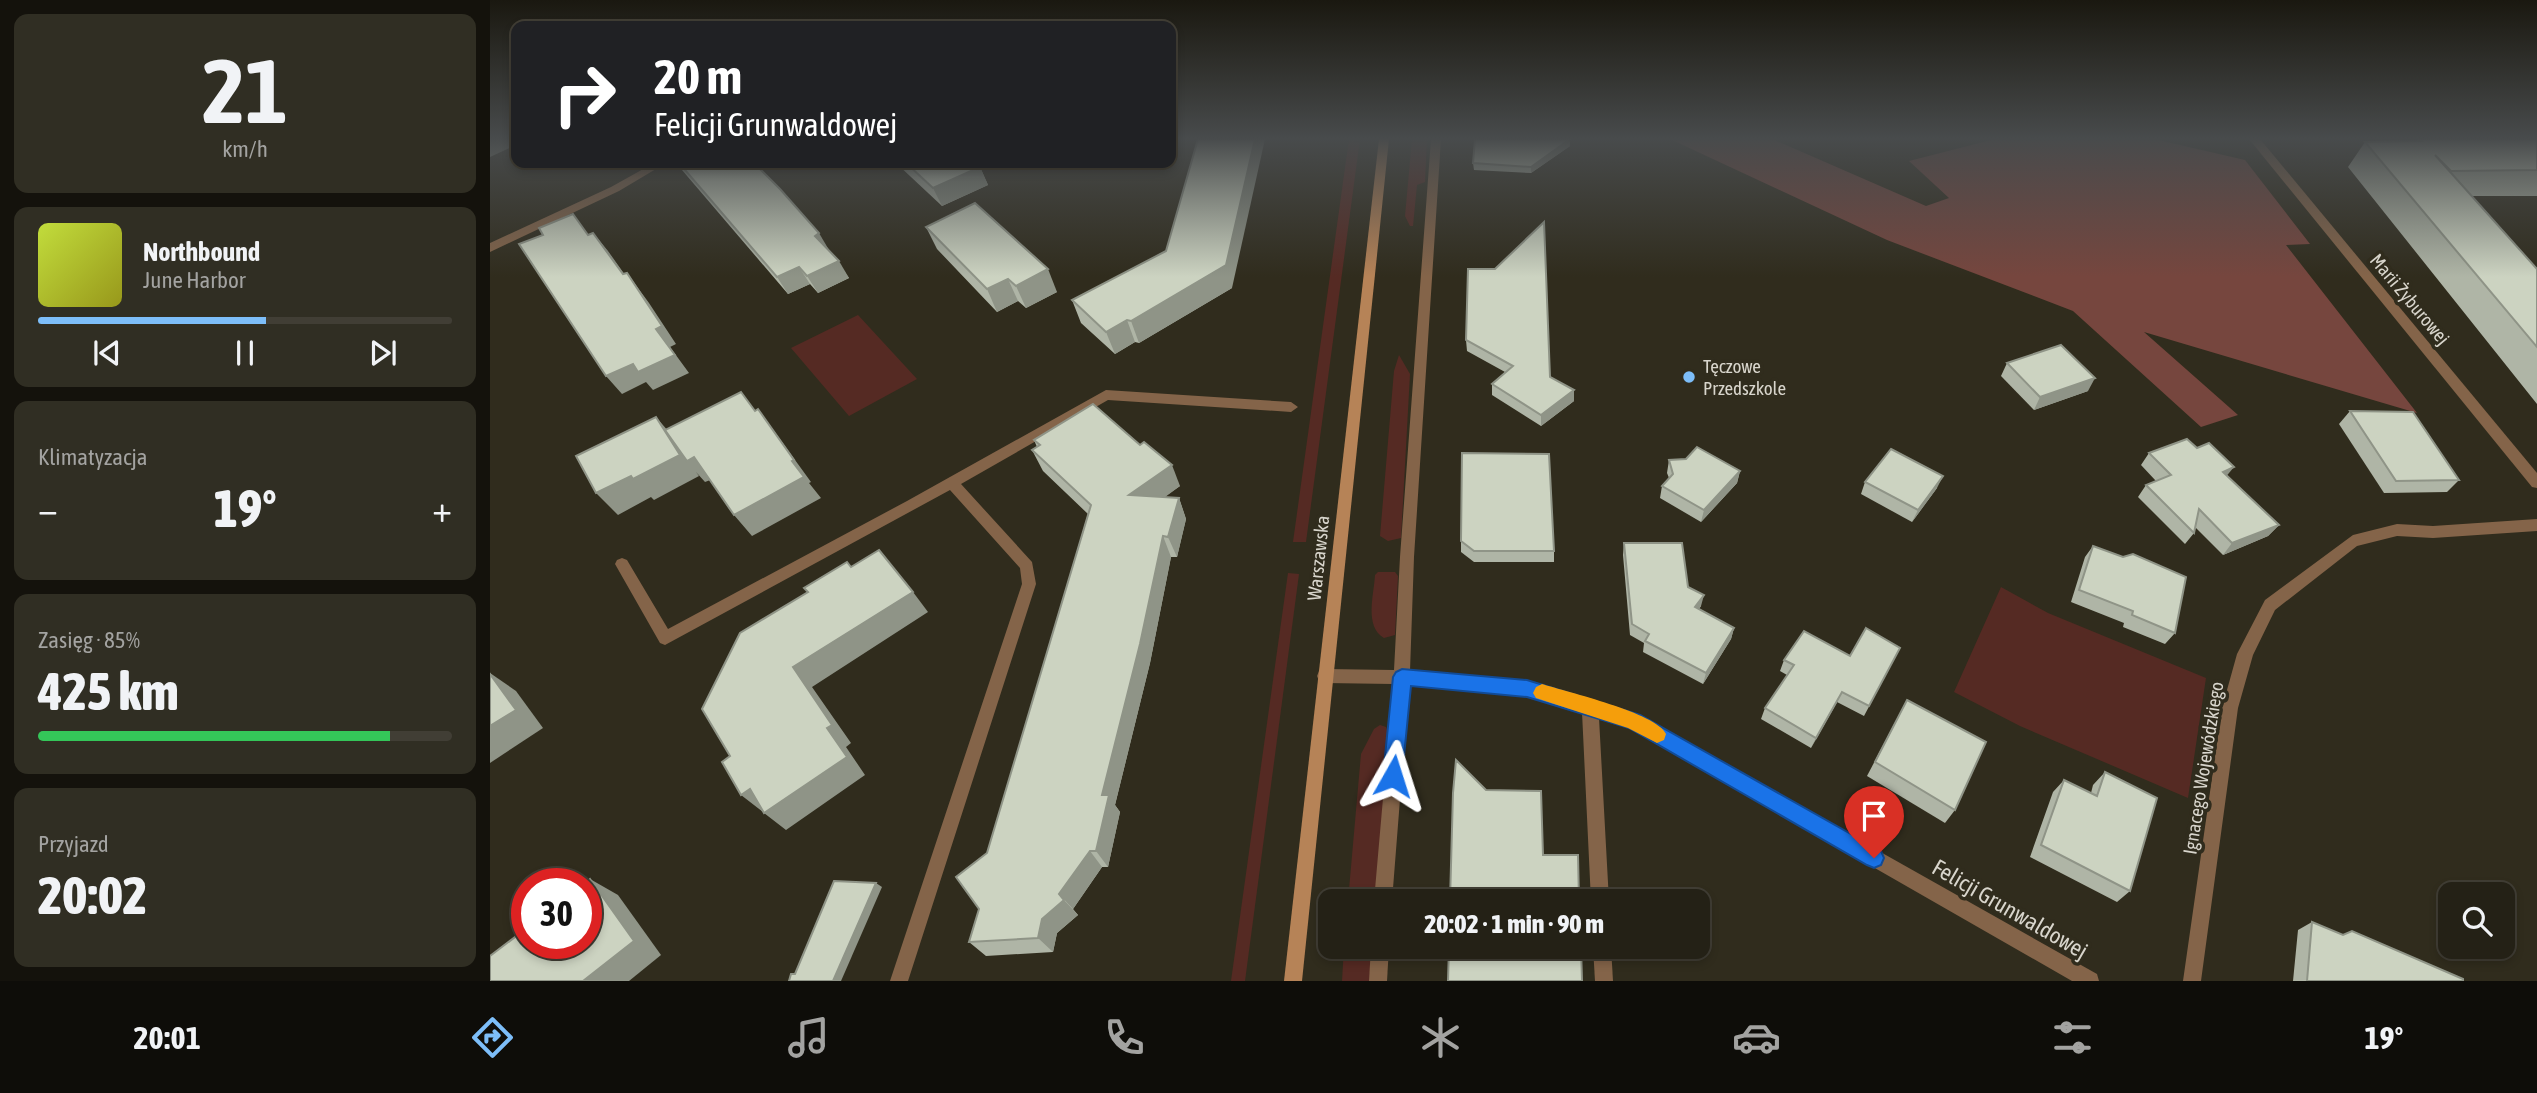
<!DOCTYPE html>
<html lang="pl">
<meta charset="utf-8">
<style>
body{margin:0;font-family:"Asap Condensed",sans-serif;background:#302e23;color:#f1f3f6;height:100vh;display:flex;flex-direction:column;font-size:26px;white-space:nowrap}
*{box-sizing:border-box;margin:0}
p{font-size:23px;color:#a3a3a1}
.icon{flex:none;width:38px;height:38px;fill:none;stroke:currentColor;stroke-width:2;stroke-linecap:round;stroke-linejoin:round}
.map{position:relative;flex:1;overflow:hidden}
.sheet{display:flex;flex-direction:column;gap:14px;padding:14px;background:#14120c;width:490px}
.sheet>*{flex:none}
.hud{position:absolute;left:21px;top:21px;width:665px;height:147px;border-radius:14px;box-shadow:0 4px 10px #0003,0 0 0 2px #413e35;background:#202124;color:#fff;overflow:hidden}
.buttons{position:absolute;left:1948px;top:882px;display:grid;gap:14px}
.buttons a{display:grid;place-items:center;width:77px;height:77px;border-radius:14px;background:#242116;box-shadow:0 4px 10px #0003,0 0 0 2px #413e35;font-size:35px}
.speed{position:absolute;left:21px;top:868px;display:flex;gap:14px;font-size:35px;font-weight:700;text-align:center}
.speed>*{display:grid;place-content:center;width:91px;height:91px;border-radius:50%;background:#242116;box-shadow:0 4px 10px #0003,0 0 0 2px #413e35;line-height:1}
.speed .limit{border:10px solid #d22;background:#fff;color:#111}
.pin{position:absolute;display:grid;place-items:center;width:60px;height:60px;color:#fff;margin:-72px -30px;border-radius:50% 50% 50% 0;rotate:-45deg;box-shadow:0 0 7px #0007}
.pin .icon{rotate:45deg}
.me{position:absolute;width:77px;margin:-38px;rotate:6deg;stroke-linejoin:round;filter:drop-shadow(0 0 5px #0008)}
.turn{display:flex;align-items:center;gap:24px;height:147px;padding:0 28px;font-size:32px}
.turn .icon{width:91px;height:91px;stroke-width:2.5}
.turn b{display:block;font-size:49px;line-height:60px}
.big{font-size:52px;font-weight:800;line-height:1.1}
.sheet .widget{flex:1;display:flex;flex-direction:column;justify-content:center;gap:10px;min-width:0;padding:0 24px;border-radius:14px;background:#302e23}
.sheet .dial{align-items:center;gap:0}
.dial b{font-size:91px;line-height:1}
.song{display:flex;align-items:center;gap:21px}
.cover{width:84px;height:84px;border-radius:10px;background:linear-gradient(135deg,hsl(70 70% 55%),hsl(60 70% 35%))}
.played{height:7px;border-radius:4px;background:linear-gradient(90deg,#7dbef9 55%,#413e35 55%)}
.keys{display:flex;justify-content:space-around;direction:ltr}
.heat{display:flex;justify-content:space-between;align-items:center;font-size:38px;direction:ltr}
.charge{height:10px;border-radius:5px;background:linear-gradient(90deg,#34c759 85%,#413e35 0)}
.trip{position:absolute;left:828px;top:889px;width:392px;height:70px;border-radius:14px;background:#242116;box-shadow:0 4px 10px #0003,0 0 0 2px #413e35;font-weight:800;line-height:70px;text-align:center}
.tabs{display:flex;height:112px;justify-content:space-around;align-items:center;background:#0e0d09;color:#a3a3a1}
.tabs .icon{width:49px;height:49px}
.tabs .on{color:#7dbef9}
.tabs b{font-size:32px;color:#f1f3f6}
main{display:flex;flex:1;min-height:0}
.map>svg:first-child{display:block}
.green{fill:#552a23}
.forest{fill:#76463e}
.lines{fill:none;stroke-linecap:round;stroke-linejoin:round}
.minor{fill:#846449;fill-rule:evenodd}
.secondary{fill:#b68357;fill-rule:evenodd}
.wall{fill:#afb5a6}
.shaded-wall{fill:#8f9487}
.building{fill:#ccd3c1;stroke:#8f9487;stroke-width:2}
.route{fill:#1a73e8;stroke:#114b97;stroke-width:2}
.slow{fill:#f59e0b}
.poi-dot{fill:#7dbef9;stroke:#302c1d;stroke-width:2.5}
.labels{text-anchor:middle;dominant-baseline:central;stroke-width:7;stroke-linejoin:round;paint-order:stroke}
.street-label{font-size:19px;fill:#d8d5cc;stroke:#302c1d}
.poi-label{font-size:19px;fill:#d8d5cc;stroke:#302c1d;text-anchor:start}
.near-street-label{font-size:23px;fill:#d8d5cc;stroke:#302c1d}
</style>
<main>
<section class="sheet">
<div class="widget dial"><b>21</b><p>km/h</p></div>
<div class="widget">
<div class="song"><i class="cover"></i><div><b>Northbound</b><p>June Harbor</p></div></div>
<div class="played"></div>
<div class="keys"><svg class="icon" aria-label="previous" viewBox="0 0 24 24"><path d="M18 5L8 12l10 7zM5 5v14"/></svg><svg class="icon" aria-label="pause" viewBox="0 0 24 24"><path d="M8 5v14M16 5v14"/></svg><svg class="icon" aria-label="next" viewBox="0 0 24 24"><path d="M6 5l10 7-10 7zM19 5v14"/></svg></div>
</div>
<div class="widget"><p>Klimatyzacja</p>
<div class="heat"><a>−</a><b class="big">19°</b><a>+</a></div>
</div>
<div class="widget"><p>Zasięg · 85%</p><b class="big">425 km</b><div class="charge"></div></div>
<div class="widget"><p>Przyjazd</p><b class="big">20:02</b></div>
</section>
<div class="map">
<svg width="2047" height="981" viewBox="0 0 2047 981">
<rect width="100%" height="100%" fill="#302c1d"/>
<g class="green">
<polygon points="859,139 870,139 816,542 803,542"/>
<polygon points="922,139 937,139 935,182 927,185 923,226 920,226 915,216"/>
<polygon points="368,315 427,379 359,416 301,348"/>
<polygon points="909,355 920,374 911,538 898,541 890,536 904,371"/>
<path d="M 888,572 L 905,572 L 908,576 L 905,635 L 894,638 C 874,626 884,595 885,575 Z"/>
<polygon points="798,573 809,574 755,981 741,981"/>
<polygon points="1511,587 1558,613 1716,678 1698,798 1530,726 1464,692"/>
<polygon points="890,725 896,727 898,733 886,901 858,901 871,754 884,729"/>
<polygon points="854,947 883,947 881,981 852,981"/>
</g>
<polygon class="forest" points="1180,139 1282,139 1436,206 1459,198 1419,161 1505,139 1664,139 1755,160 1820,244 1796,245 1927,413 1654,332 1748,415 1711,427 1583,311 1397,240"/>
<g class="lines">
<g class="minor">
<polygon points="941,139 951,139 924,557 920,671 1037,681 1096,699 1100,698 1107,702 1149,716 1607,974 1609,981 1582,981 1139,727 1109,718 1119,901 1101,901 1092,712 1037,695 919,685 902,901 884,901 903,684 835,683 829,681 827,676 829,671 835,669 904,670 910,557"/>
<polygon points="1759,139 1770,139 2047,473 2047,488 2042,487"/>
<polygon points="164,163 176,163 129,191 0,252 0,243 121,187"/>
<polygon points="616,390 801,402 808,407 801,412 618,400 471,484 542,562 546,584 418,981 400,981 532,584 530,568 460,490 175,645 170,643 125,564 127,560 132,558 137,560 178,629 417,501"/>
<polygon points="2047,519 2047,531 1943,538 1907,536 1867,546 1785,610 1763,655 1748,708 1711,981 1693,981 1732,708 1747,654 1775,600 1863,535 1907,524 1943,526"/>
<polygon points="881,947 899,947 897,981 879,981"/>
<polygon points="1103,947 1121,947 1123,981 1105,981"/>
</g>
<polygon class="secondary" points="889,139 899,139 812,981 794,981"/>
</g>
<g class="wall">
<polygon points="1080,139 1080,146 1041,173 984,170 983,163"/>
<polygon points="1928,139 2047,139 2047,196 1982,196 2047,269 2047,404 1858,167 1875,142 1927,141"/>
<polygon points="186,163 264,163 339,251 359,278 328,293 320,284 298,294"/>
<polygon points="406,163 486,163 490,167 498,185 452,206"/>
<polygon points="436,227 567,292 536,308 528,301 507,312 447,249"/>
<polygon points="742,288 649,343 645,342 625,354 591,323 582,300"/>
<polygon points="976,340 1060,377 1084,390 1084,401 1051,426 1002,395 1002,384 1015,372 977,351"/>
<polygon points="1517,363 1598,391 1544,410 1511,376"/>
<polygon points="1860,411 1969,480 1957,492 1894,493 1849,424"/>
<polygon points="544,440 690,486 674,497 689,498 696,519 687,557 681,557 660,663 625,805 630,812 618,867 612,867 583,909 588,915 567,933 563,952 496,956 479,942 489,909 497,853 598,514 553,471 542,450 547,447"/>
<polygon points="1659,453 1737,476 1789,525 1778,536 1733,555 1705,527 1704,533 1695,544 1648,497 1656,485 1666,481 1651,465"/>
<polygon points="1179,460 1250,471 1247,483 1211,522 1170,498 1172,486 1179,478 1177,473"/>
<polygon points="1375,482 1447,488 1422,522 1371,494"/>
<polygon points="971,541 1064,551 1064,562 984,562 971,552"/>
<polygon points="1134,543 1198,587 1211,606 1209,609 1244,628 1241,639 1213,684 1153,652 1154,643 1140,635 1133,555"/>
<polygon points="1603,546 1685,633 1675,644 1633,627 1634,623 1581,602 1595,557"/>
<polygon points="1410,648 1374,716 1347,702 1321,748 1271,719 1275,708 1297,675 1290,671 1294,660 1360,656"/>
<polygon points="1409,715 1465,810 1455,823 1377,776"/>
<polygon points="1615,772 1640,891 1627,902 1540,857 1563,792 1574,780 1601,793 1603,785"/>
<polygon points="1822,922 1853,935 1973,981 1803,981 1808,930"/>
</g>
<g class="shaded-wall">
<polygon points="0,139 26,139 26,145 0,157"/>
<polygon points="765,139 775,139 742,288 649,343 641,321"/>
<polygon points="1080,139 1080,146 1041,173 1041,167"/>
<polygon points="490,167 498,185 452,206 443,188"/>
<polygon points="103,233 118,251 147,292 133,274"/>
<polygon points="329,233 339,250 325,236"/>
<polygon points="349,261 359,278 328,293 317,276"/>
<polygon points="309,267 320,284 298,294 287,277"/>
<polygon points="558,269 567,292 536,308 526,286"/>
<polygon points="137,273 159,303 186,344 180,347 199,373 163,390 156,382 132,394 116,376 166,329"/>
<polygon points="518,279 528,301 507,312 497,289"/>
<polygon points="637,320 645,342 625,354 616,332"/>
<polygon points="1605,378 1598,391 1544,410 1550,397"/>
<polygon points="1084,390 1084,401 1051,426 1051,415"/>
<polygon points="268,409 321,482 319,483 331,498 262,536 244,515 302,461"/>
<polygon points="166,417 185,439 204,457 223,479 215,482 206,472 209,476 164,500 161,497 128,515 106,493"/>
<polygon points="682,465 690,486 648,517 639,495"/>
<polygon points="1744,467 1734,479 1733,472"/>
<polygon points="1250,471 1247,483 1211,522 1214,510"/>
<polygon points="1453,476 1447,488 1422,522 1428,510"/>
<polygon points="689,498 696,519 687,557 678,537"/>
<polygon points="1789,525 1778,536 1733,555 1742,543"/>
<polygon points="673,536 681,557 660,663 625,805 630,812 618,867 606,851 612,795"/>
<polygon points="423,592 438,612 322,687 361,743 356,747 375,775 296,830 274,813 303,667"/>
<polygon points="1214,595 1211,606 1203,618 1205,607"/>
<polygon points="1244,628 1241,639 1213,684 1216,673"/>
<polygon points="0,673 26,691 53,728 0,763"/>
<polygon points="1352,692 1347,702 1321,748 1326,738"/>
<polygon points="260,789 282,806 273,812 251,795"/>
<polygon points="600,851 612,867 583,909 569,894"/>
<polygon points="100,879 128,895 171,955 139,981 93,981"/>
<polygon points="386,883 392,887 351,981 343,981"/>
<polygon points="574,900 588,915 567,933 563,952 548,938 552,919"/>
</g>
<g class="building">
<polygon points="708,139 765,139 736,265 641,321 637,320 616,332 582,300 676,251"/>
<polygon points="985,139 1080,139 1041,167 983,163"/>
<polygon points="1930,139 2047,139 2047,170 1961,171 1945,155 2047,269 2047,347 1875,142 1932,141"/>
<polygon points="189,163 264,163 290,189 329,233 325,236 349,261 317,276 309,267 287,277"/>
<polygon points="416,163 486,163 490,167 443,188"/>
<polygon points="485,203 558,269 526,286 518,279 497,289 436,227"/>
<polygon points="83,214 98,235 103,233 133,274 137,273 172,326 166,329 185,355 148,372 143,364 116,376 29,244 53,235 49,228"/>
<polygon points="1054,222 1060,377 1084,390 1051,415 1002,384 1023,366 976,340 978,269 1005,269"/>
<polygon points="1571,345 1605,378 1550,397 1517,363"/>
<polygon points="251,392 265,411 268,409 304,460 302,461 314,477 244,515 204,457 197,461 175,430"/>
<polygon points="603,404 650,445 654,442 682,465 639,495 689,498 678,537 673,536 650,644 612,795 619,795 606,851 600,851 569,894 574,900 552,919 548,938 479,942 489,909 466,877 497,853 601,505 542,450 550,445 544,440"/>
<polygon points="1860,411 1923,412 1969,480 1906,481"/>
<polygon points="166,417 190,455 143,479 141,476 106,493 86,456"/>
<polygon points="1697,439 1707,448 1719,443 1744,467 1733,472 1789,525 1742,543 1709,509 1704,533 1656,485 1681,475 1659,453"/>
<polygon points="1207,447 1250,471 1214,510 1172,486 1183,474 1179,460 1196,459"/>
<polygon points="1401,449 1453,476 1428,510 1375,482"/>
<polygon points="972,453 1059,454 1064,551 984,551 971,541"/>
<polygon points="1134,543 1192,543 1198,587 1214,595 1205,607 1244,628 1216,673 1155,641 1159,634 1142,624"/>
<polygon points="1603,546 1633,557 1643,554 1696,577 1685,633 1642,615 1643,611 1589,590"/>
<polygon points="389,550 423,592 303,667 342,725 337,728 357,757 274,813 260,789 251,795 232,762 240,756 212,709 250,633 318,592 314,588 357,562 361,567"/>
<polygon points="1376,628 1410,648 1379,706 1352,692 1326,738 1275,708 1304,665 1294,660 1314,631 1360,656"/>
<polygon points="0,674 26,710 0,726"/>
<polygon points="1417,700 1496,742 1465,810 1385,762"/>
<polygon points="966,760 996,790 1051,791 1053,855 1088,855 1089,901 960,901 963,793"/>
<polygon points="1615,772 1667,798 1640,891 1551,845 1574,780 1607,796"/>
<polygon points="100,879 144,941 93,981 0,981 0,956 37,928 37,943 96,943 96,884 95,884"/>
<polygon points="344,881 386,883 343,981 299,981 301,974 305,974"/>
<polygon points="1822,922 1853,935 1862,931 1973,979 1973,981 1817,981"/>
<polygon points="959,947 1091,947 1092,981 958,981"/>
</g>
<linearGradient id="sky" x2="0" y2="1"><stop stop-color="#1a1810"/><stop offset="0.5" stop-color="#484b4c"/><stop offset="1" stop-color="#484b4c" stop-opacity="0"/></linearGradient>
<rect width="2047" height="277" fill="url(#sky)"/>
<polygon class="route" points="912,669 1037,680 1150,715 1391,851 1394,858 1391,865 1384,868 1377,865 1139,728 1037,697 921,686 912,776 909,783 903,785 896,783 893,776 903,677 906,672"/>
<path class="slow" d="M 1052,684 C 1077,692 1167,713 1176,734 L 1174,740 L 1167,743 L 1138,728 L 1046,698 L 1043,693 L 1046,687 Z"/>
<circle class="poi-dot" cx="1199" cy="377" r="7"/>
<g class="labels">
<g class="street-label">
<text transform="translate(1920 299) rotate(50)">Marii Żyburowej</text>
<text transform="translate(828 558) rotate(-84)">Warszawska</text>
<text transform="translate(1713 768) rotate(-81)">Ignacego Wojewódzkiego</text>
</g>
<g class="poi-label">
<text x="1213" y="366">Tęczowe<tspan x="1213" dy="22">Przedszkole</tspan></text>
</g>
<g class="near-street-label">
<text transform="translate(1520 909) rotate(30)">Felicji Grunwaldowej</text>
</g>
</g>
</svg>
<div class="buttons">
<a><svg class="icon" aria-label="search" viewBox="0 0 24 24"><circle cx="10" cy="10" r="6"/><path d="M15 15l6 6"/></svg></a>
</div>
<div class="speed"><div class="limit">30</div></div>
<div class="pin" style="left:1384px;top:858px;background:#d93025"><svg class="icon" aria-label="arrive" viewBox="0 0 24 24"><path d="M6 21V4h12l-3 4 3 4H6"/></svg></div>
<svg class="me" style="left:903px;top:776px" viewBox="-20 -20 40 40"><path d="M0-17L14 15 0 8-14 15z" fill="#1a73e8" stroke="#fff" stroke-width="4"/></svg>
<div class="trip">20:02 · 1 min · 90 m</div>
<div class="hud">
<div class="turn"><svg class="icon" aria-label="right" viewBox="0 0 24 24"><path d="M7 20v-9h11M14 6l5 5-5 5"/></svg><div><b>20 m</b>Felicji Grunwaldowej</div></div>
</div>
</div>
</main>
<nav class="tabs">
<b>20:01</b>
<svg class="icon on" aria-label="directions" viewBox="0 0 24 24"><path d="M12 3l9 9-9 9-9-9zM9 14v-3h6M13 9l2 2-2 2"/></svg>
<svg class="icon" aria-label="music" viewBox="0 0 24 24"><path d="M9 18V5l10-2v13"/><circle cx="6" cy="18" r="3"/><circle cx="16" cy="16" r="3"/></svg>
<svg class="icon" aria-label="phone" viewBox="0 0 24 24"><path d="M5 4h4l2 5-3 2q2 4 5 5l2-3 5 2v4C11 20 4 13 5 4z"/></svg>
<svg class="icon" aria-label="climate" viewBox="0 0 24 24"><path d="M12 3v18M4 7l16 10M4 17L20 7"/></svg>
<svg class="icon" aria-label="car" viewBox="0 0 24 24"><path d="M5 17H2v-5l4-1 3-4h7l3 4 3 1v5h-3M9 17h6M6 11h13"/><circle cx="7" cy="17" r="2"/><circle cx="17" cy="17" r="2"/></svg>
<svg class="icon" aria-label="filters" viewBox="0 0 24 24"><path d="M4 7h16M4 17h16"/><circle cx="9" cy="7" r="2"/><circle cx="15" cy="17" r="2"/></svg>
<b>19°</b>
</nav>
